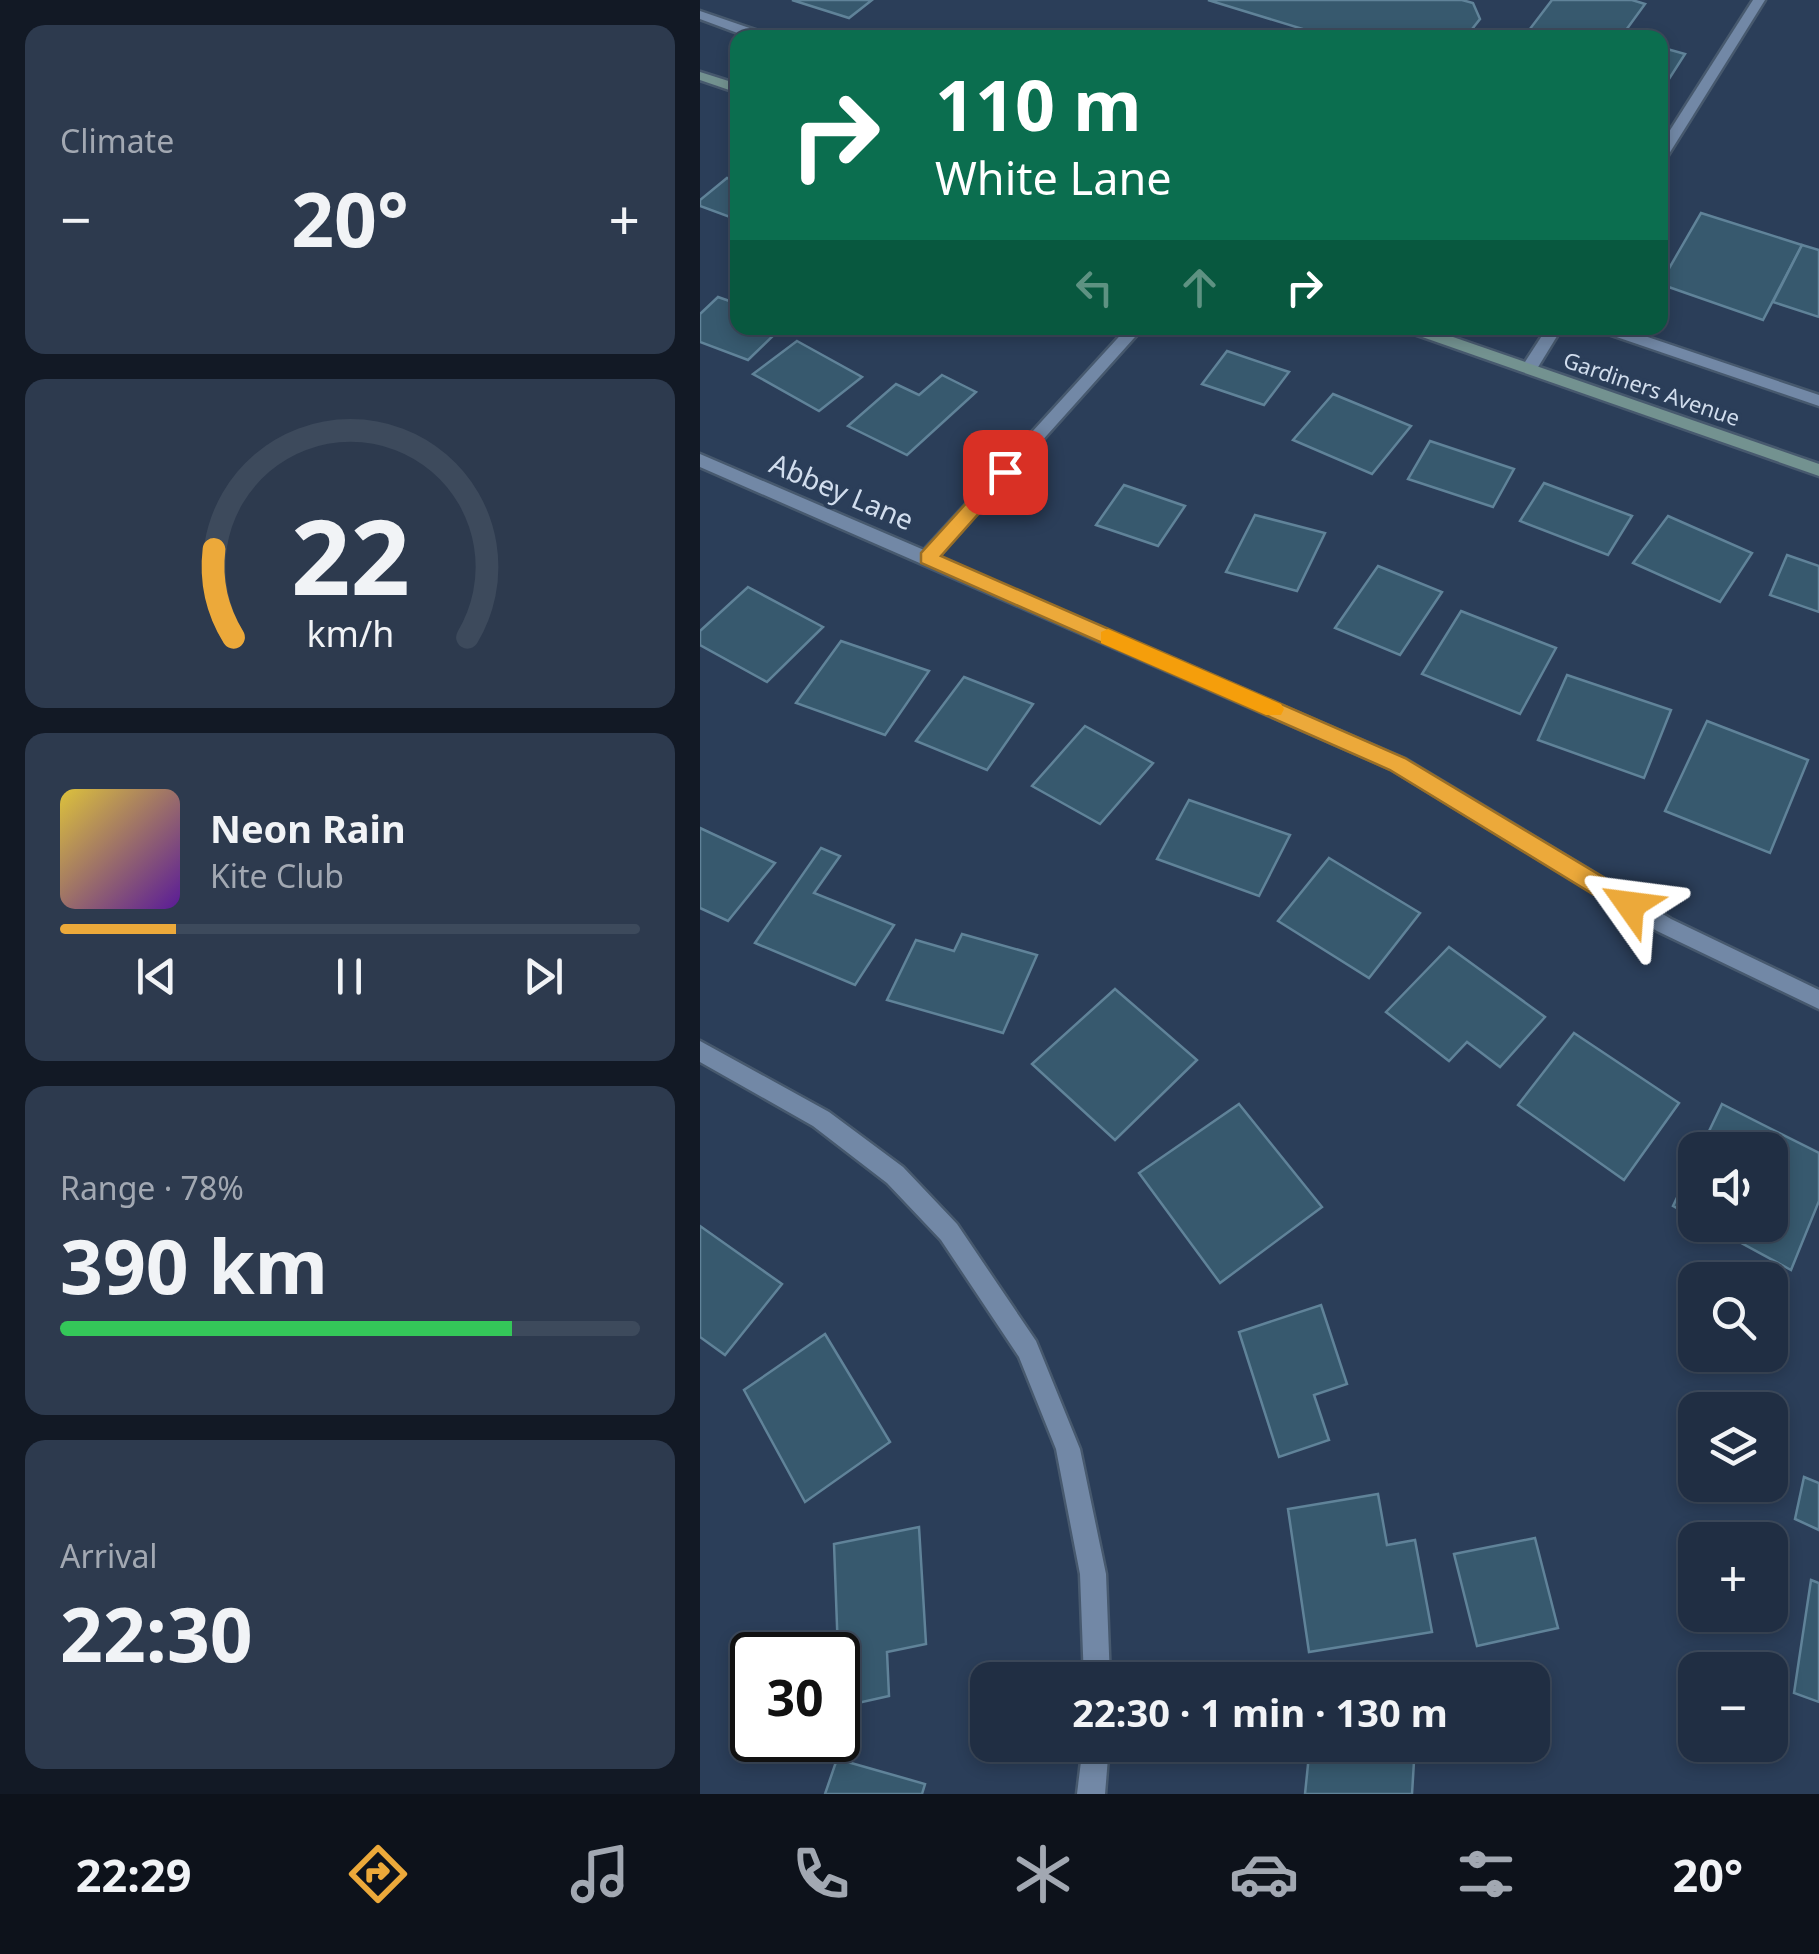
<!DOCTYPE html>
<meta charset="utf-8">
<style>
body{margin:0;font-family:"Noto Sans",sans-serif;background:#2d3a4e;color:#f1f3f6;height:100vh;display:flex;flex-direction:column;font-size:38px;white-space:nowrap}
*{box-sizing:border-box;margin:0}
p{font-size:32px;color:#a2a8b2}
.icon{flex:none;width:55px;height:55px;fill:none;stroke:currentColor;stroke-width:2;stroke-linecap:round;stroke-linejoin:round}
.map{position:relative;flex:1;overflow:hidden}
.side{display:flex;flex-direction:column;gap:25px;padding:25px;background:#121925;width:700px}
.side>*{flex:none}
.top-card{position:absolute;left:30px;top:30px;width:938px;height:305px;border-radius:20px;box-shadow:0 5px 15px #0003,0 0 0 2px #3d4a5c;background:#0b6e4f;color:#fff;overflow:hidden}
.fabs{position:absolute;left:978px;top:1132px;display:grid;gap:20px}
.fabs a{display:grid;place-items:center;width:110px;height:110px;border-radius:20px;background:#202e43;box-shadow:0 5px 15px #0003,0 0 0 2px #3d4a5c;font-size:50px}
.speed{position:absolute;left:30px;top:1632px;display:flex;gap:20px;font-size:50px;font-weight:700;text-align:center}
.speed>*{display:grid;place-content:center;width:130px;height:130px;border-radius:50%;background:#202e43;box-shadow:0 5px 15px #0003,0 0 0 2px #3d4a5c;line-height:1}
.speed .limit{border:5px solid #111;border-radius:15px;background:#fff;color:#111}
.pin{position:absolute;display:grid;place-items:center;width:85px;height:85px;color:#fff;margin:-42px;border-radius:20px;box-shadow:0 5px 15px #0006}
.me{position:absolute;width:110px;margin:-55px;rotate:301deg;stroke-linejoin:round;filter:drop-shadow(0 0 8px #0008)}
.turn{display:flex;align-items:center;gap:35px;height:210px;padding:0 40px;font-size:45px}
.turn .icon{width:130px;height:130px;stroke-width:2.5}
.turn b{display:block;font-size:70px;line-height:85px}
.lanes{display:flex;align-items:center;height:95px;padding:0 40px;background:#0003;justify-content:center;gap:50px;direction:ltr}
.lanes .off{opacity:.35}
.big{font-size:75px;font-weight:700;line-height:1.1}
.side .tile{flex:1;display:flex;flex-direction:column;justify-content:center;gap:15px;min-width:0;padding:0 35px;border-radius:20px;background:#2d3a4e}
.side .dial{align-items:center;gap:0}
.dial svg{height:260px;overflow:visible;fill:none;stroke:#3d4a5c;stroke-width:7;stroke-linecap:round;text-anchor:middle}
.dial text{fill:#f1f3f6;stroke:none}
.song{display:flex;align-items:center;gap:30px}
.cover{width:120px;height:120px;border-radius:15px;background:linear-gradient(135deg,hsl(50 70% 55%),hsl(270 70% 35%))}
.played{height:10px;border-radius:5px;background:linear-gradient(90deg,#eca93a 20%,#3d4a5c 20%)}
.keys{display:flex;justify-content:space-around;direction:ltr}
.heat{display:flex;justify-content:space-between;align-items:center;font-size:55px;direction:ltr}
.charge{height:15px;border-radius:8px;background:linear-gradient(90deg,#34c759 78%,#3d4a5c 0)}
.trip{position:absolute;left:270px;top:1662px;width:580px;height:100px;border-radius:20px;background:#202e43;box-shadow:0 5px 15px #0003,0 0 0 2px #3d4a5c;font-weight:700;line-height:100px;text-align:center}
.dock{display:flex;height:160px;justify-content:space-around;align-items:center;background:#0d121b;color:#a2a8b2}
.dock .icon{width:70px;height:70px}
.dock .active{color:#eca93a}
.dock b{font-size:45px;color:#f1f3f6}
main{display:flex;flex:1;min-height:0}
.map>svg:first-child{display:block}
.building{fill:#37596e;stroke:#608399;stroke-width:2.5}
.lines{fill:none;stroke-linecap:round;stroke-linejoin:round}
.street-casing{stroke:#47596e;stroke-width:5}
.secondary-casing{stroke:#47596e;stroke-width:5}
.street{fill:#7288a6;fill-rule:evenodd}
.secondary{fill:#739290;fill-rule:evenodd}
.route{fill:#eca93a;stroke:#996e26;stroke-width:2.5}
.slow{fill:#f59e0b}
.labels{text-anchor:middle;dominant-baseline:central;stroke-width:8;stroke-linejoin:round;paint-order:stroke}
.far-street-label{font-size:22px;fill:#d1dded;stroke:#2b3e59}
.street-label{font-size:28px;fill:#d1dded;stroke:#2b3e59}
</style>
<main>
<section class="side">
<div class="tile"><p>Climate</p>
<div class="heat"><a>−</a><b class="big">20°</b><a>+</a></div>
</div>
<div class="tile dial"><svg viewBox="0 0 100 80">
<path d="M14 69A42 42 0 1 1 86 69"/>
<path d="M14 69A42 42 0 0 1 8 42" stroke="#eca93a"/>
<text x="50" y="56" font-size="32" font-weight="700">22</text>
<text x="50" y="72" font-size="11">km/h</text>
</svg></div>
<div class="tile">
<div class="song"><i class="cover"></i><div><b>Neon Rain</b><p>Kite Club</p></div></div>
<div class="played"></div>
<div class="keys"><svg class="icon" aria-label="previous" viewBox="0 0 24 24"><path d="M18 5L8 12l10 7zM5 5v14"/></svg><svg class="icon" aria-label="pause" viewBox="0 0 24 24"><path d="M8 5v14M16 5v14"/></svg><svg class="icon" aria-label="next" viewBox="0 0 24 24"><path d="M6 5l10 7-10 7zM19 5v14"/></svg></div>
</div>
<div class="tile"><p>Range · 78%</p><b class="big">390 km</b><div class="charge"></div></div>
<div class="tile"><p>Arrival</p><b class="big">22:30</b></div>
</section>
<div class="map">
<svg width="1119" height="1794" viewBox="0 0 1119 1794">
<rect width="100%" height="100%" fill="#2b3e59"/>
<g class="building">
<polygon points="92,0 172,0 149,18"/>
<polygon points="508,0 762,0 773,3 780,19 765,38 632,38"/>
<polygon points="852,0 932,0 945,4 921,37 925,38 823,38"/>
<polygon points="960,47 985,54 960,93"/>
<polygon points="27,178 38,182 38,220 0,206 0,200"/>
<polygon points="1001,213 1102,245 1063,320 960,284"/>
<polygon points="1102,245 1119,250 1119,317 1073,302"/>
<polygon points="18,297 38,304 38,328 81,328 48,360 0,342 0,314"/>
<polygon points="97,341 162,377 119,411 53,374"/>
<polygon points="527,351 589,372 564,405 502,384"/>
<polygon points="242,375 276,392 207,455 148,426 196,384 219,395"/>
<polygon points="633,394 711,426 672,474 593,440"/>
<polygon points="730,441 814,469 793,507 708,479"/>
<polygon points="844,483 932,516 908,555 820,521"/>
<polygon points="424,485 485,506 458,546 396,525"/>
<polygon points="555,515 625,533 597,591 526,572"/>
<polygon points="968,516 1052,553 1020,602 933,563"/>
<polygon points="1087,555 1119,566 1119,612 1070,595"/>
<polygon points="678,566 742,592 700,655 635,628"/>
<polygon points="48,587 123,627 67,682 0,645 0,631"/>
<polygon points="761,611 856,648 820,714 722,674"/>
<polygon points="141,641 229,671 185,735 96,703"/>
<polygon points="867,675 971,710 944,778 838,740"/>
<polygon points="264,677 333,704 287,770 216,741"/>
<polygon points="1007,721 1108,760 1070,853 965,811"/>
<polygon points="385,726 453,763 400,824 332,786"/>
<polygon points="489,800 590,835 559,896 457,859"/>
<polygon points="0,828 75,863 28,921 0,908"/>
<polygon points="121,848 140,856 114,893 194,925 155,985 55,943"/>
<polygon points="629,858 720,913 669,978 578,921"/>
<polygon points="262,934 337,955 303,1033 187,1000 216,940 254,951"/>
<polygon points="749,947 845,1017 800,1067 767,1042 749,1061 686,1012"/>
<polygon points="415,989 497,1060 415,1140 332,1064"/>
<polygon points="874,1033 979,1103 924,1180 818,1105"/>
<polygon points="539,1104 622,1207 520,1283 439,1173"/>
<polygon points="1022,1104 1119,1153 1119,1201 1091,1270 1008,1225 1070,1225 1070,1150 1000,1150"/>
<polygon points="995,1160 995,1218 973,1206"/>
<polygon points="0,1226 82,1284 25,1355 0,1337"/>
<polygon points="621,1305 647,1384 614,1395 629,1440 579,1457 539,1332"/>
<polygon points="125,1334 190,1442 105,1502 44,1390"/>
<polygon points="1104,1477 1119,1483 1119,1530 1095,1519"/>
<polygon points="678,1494 687,1545 715,1540 732,1632 609,1652 588,1509"/>
<polygon points="219,1527 226,1644 187,1652 189,1696 140,1707 134,1544"/>
<polygon points="835,1538 858,1628 777,1646 754,1554"/>
<polygon points="1111,1580 1119,1583 1119,1702 1094,1693"/>
<polygon points="610,1745 715,1745 712,1794 605,1794"/>
<polygon points="137,1759 225,1784 222,1794 125,1794"/>
</g>
<g class="lines">
<g class="street-casing">
<g id="street">
<polygon points="1053,0 1065,0 967,157 960,161 960,146"/>
<polygon points="0,11 70,35 71,38 51,38 0,19"/>
<polygon points="427,328 443,328 238,557 705,759 971,919 1119,990 1119,1009 957,931 691,769 0,467 0,454 224,550"/>
<polygon points="847,328 862,328 835,372 823,372 821,368"/>
<polygon points="899,328 921,328 1119,395 1119,406 902,332"/>
<polygon points="0,1041 129,1112 203,1167 257,1224 336,1341 380,1449 406,1574 410,1680 384,1680 380,1574 356,1449 319,1357 241,1240 187,1183 113,1126 0,1062"/>
<polygon points="383,1745 409,1745 405,1794 377,1794"/>
</g>
</g>
<g class="secondary-casing">
<g id="secondary">
<polygon points="0,72 38,84 38,93 0,80"/>
<polygon points="705,328 727,328 1119,464 1119,476 708,332"/>
</g>
</g>
<use href="#street" class="street"/>
<use href="#secondary" class="secondary"/>
</g>
<polygon class="route" points="305,465 315,472 312,476 241,556 705,758 938,898 942,905 938,912 922,912 690,770 221,563 221,553 299,467"/>
<polygon class="slow" points="408,629 581,704 584,709 581,715 566,715 401,643 401,632"/>
<g class="labels">
<g class="far-street-label">
<text transform="translate(952 388) rotate(19)">Gardiners Avenue</text>
</g>
<g class="street-label">
<text transform="translate(142 491) rotate(23)">Abbey Lane</text>
</g>
</g>
</svg>
<div class="fabs">
<a><svg class="icon" aria-label="sound" viewBox="0 0 24 24"><path d="M4 9h4l5-4v14l-5-4H4zM17 9q2 3 0 6"/></svg></a>
<a><svg class="icon" aria-label="search" viewBox="0 0 24 24"><circle cx="10" cy="10" r="6"/><path d="M15 15l6 6"/></svg></a>
<a><svg class="icon" aria-label="layers" viewBox="0 0 24 24"><path d="M12 4l9 5-9 5-9-5zM3 14l9 5 9-5"/></svg></a>
<a>+</a>
<a>−</a>
</div>
<div class="speed"><div class="limit">30</div></div>
<div class="pin" style="left:305px;top:472px;background:#d93025"><svg class="icon" aria-label="arrive" viewBox="0 0 24 24"><path d="M6 21V4h12l-3 4 3 4H6"/></svg></div>
<svg class="me" style="left:930px;top:905px" viewBox="-20 -20 40 40"><path d="M0-17L14 15 0 8-14 15z" fill="#eca93a" stroke="#fff" stroke-width="4"/></svg>
<div class="trip">22:30 · 1 min · 130 m</div>
<div class="top-card">
<div class="turn"><svg class="icon" aria-label="right" viewBox="0 0 24 24"><path d="M7 20v-9h11M14 6l5 5-5 5"/></svg><div><b>110 m</b>White Lane</div></div>
<div class="lanes"><svg class="icon off" aria-label="left" viewBox="0 0 24 24"><path d="M17 20v-9H6M10 6l-5 5 5 5"/></svg><svg class="icon off" aria-label="ahead" viewBox="0 0 24 24"><path d="M12 20V5M6 11l6-6 6 6"/></svg><svg class="icon" aria-label="right" viewBox="0 0 24 24"><path d="M7 20v-9h11M14 6l5 5-5 5"/></svg></div>
</div>
</div>
</main>
<nav class="dock">
<b>22:29</b>
<svg class="icon active" aria-label="directions" viewBox="0 0 24 24"><path d="M12 3l9 9-9 9-9-9zM9 14v-3h6M13 9l2 2-2 2"/></svg>
<svg class="icon" aria-label="music" viewBox="0 0 24 24"><path d="M9 18V5l10-2v13"/><circle cx="6" cy="18" r="3"/><circle cx="16" cy="16" r="3"/></svg>
<svg class="icon" aria-label="phone" viewBox="0 0 24 24"><path d="M5 4h4l2 5-3 2q2 4 5 5l2-3 5 2v4C11 20 4 13 5 4z"/></svg>
<svg class="icon" aria-label="climate" viewBox="0 0 24 24"><path d="M12 3v18M4 7l16 10M4 17L20 7"/></svg>
<svg class="icon" aria-label="car" viewBox="0 0 24 24"><path d="M5 17H2v-5l4-1 3-4h7l3 4 3 1v5h-3M9 17h6M6 11h13"/><circle cx="7" cy="17" r="2"/><circle cx="17" cy="17" r="2"/></svg>
<svg class="icon" aria-label="filters" viewBox="0 0 24 24"><path d="M4 7h16M4 17h16"/><circle cx="9" cy="7" r="2"/><circle cx="15" cy="17" r="2"/></svg>
<b>20°</b>
</nav>
